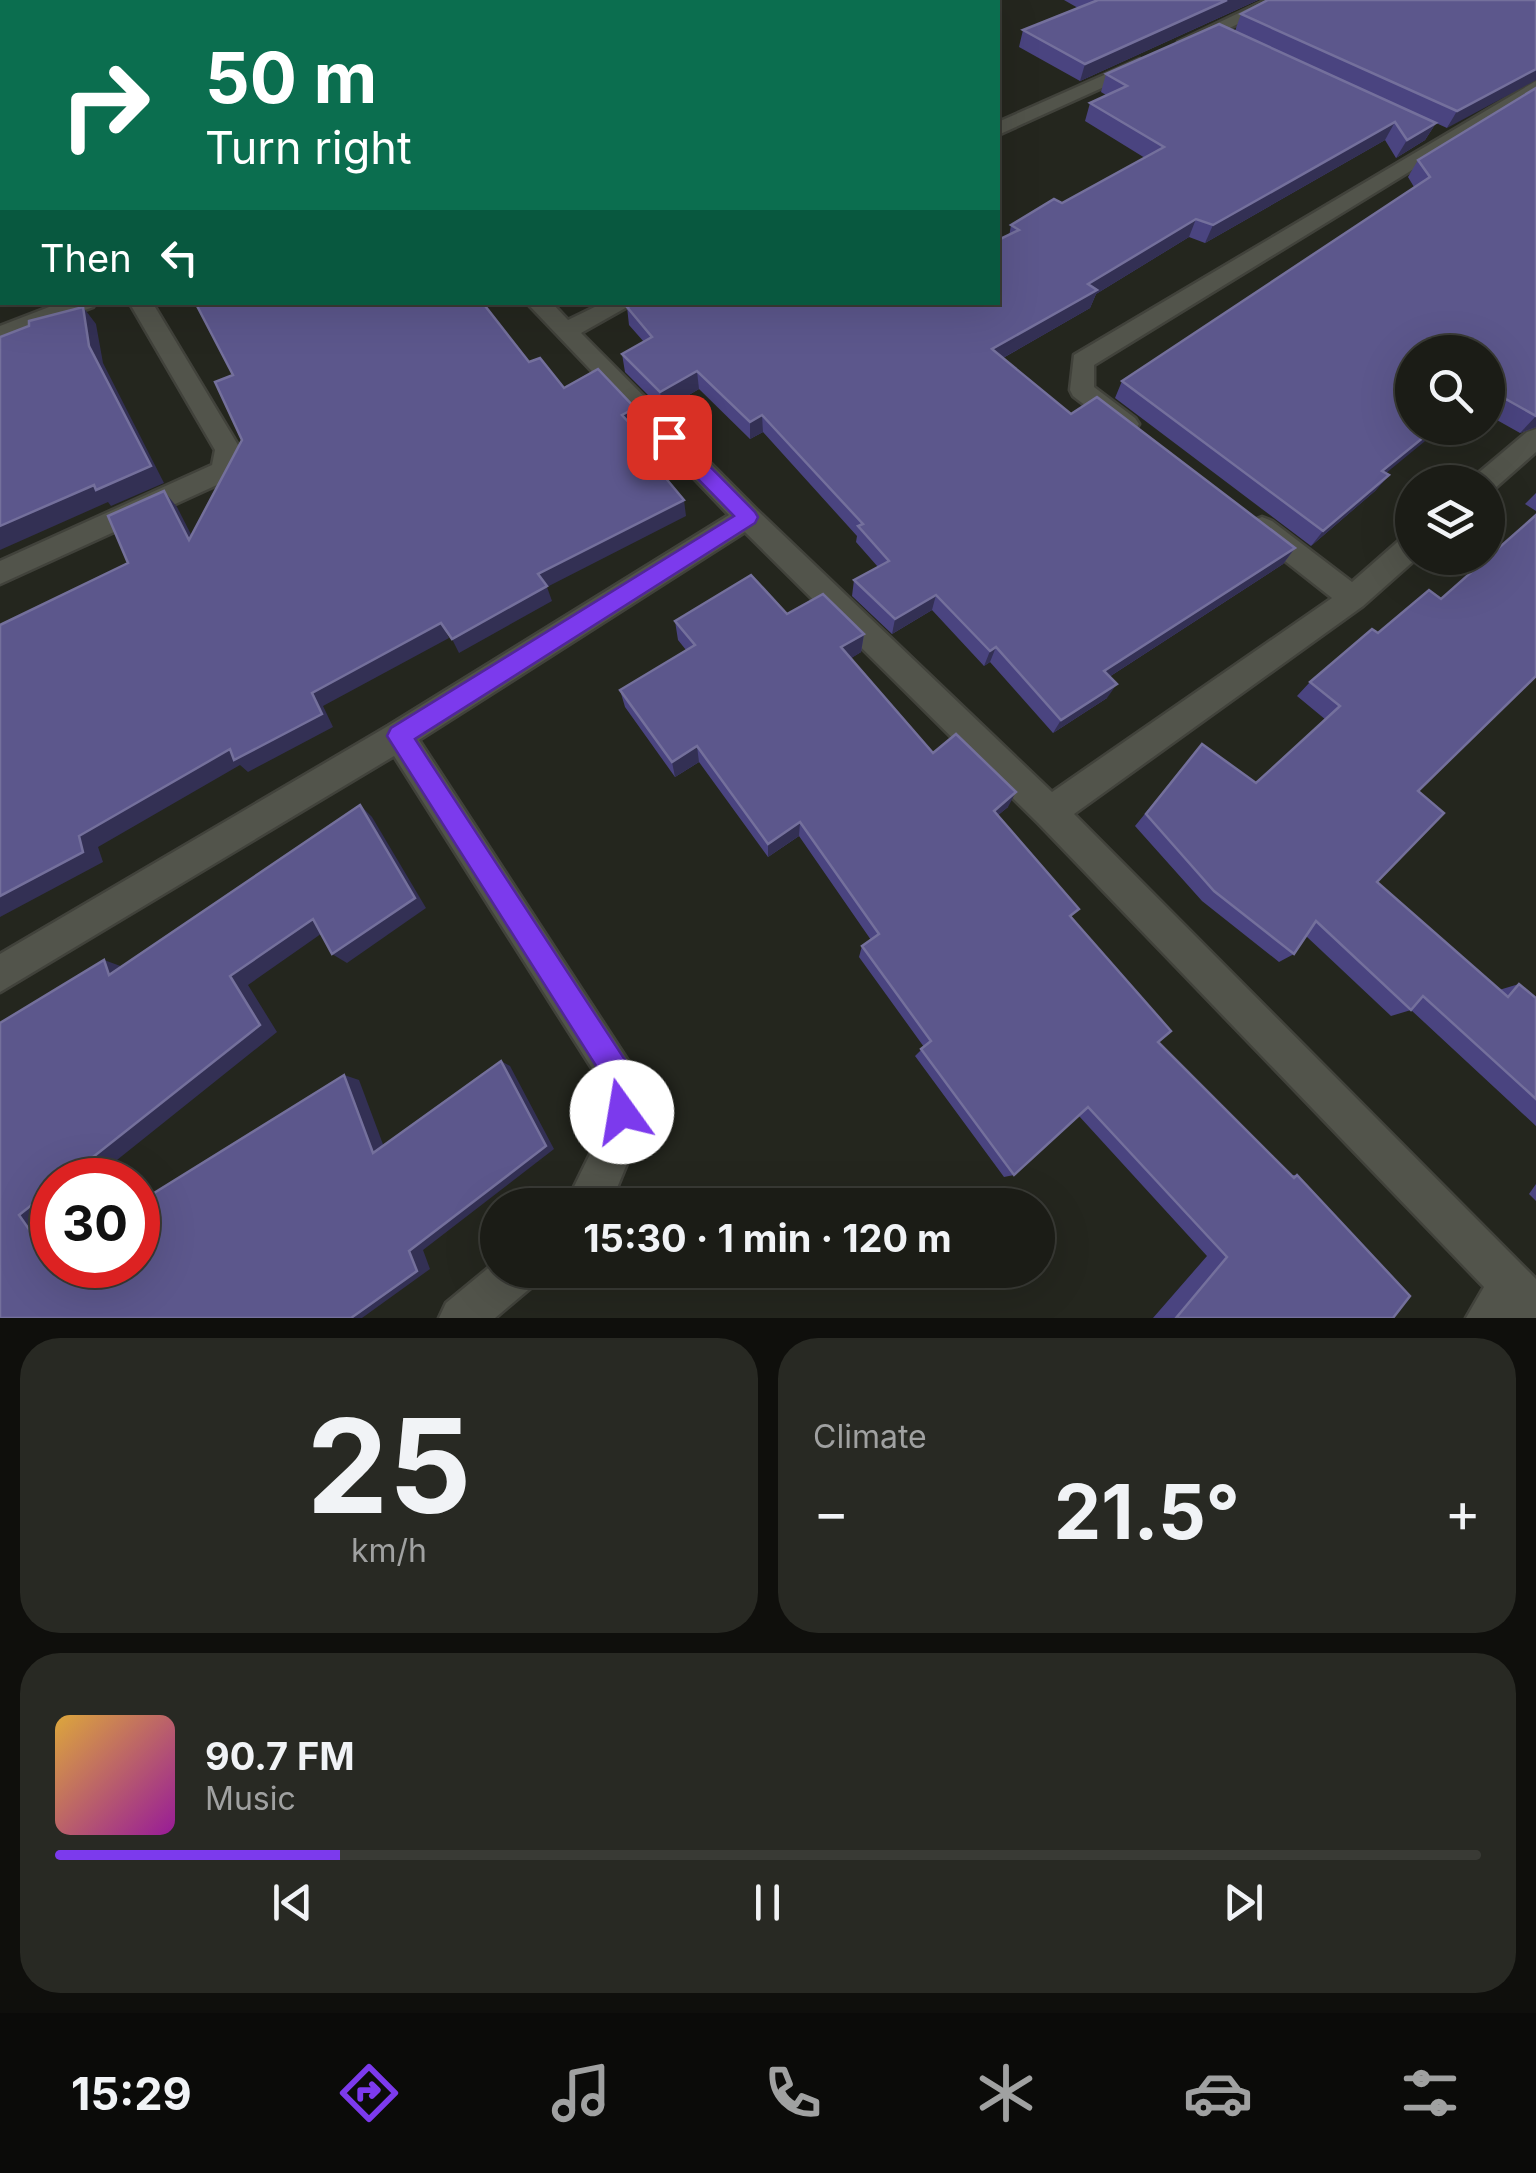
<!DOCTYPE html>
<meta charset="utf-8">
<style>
body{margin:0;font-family:Inter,sans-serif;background:#282923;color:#f1f3f6;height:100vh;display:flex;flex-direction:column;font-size:38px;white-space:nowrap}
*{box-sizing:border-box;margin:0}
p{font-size:32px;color:#a0a1a1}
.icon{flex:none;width:55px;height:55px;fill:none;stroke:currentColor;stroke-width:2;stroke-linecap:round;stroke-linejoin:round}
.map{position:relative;height:1318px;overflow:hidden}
.drawer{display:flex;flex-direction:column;gap:20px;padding:20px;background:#0f0f0c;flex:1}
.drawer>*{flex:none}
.hud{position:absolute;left:0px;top:0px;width:1000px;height:305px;box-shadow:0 10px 40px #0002,0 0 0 2px #393a35;background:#0b6e4f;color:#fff;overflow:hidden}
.controls{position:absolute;left:1395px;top:335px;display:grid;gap:20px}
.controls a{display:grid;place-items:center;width:110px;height:110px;border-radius:50%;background:#1b1c16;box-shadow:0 10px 40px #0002,0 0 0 2px #393a35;font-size:50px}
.speed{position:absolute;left:30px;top:1158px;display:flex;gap:20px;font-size:50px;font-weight:700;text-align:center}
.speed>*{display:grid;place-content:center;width:130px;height:130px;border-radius:50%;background:#1b1c16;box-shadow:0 10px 40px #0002,0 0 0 2px #393a35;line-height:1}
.speed .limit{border:15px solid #d22;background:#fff;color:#111}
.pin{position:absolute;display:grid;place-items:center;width:85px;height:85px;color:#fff;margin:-42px;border-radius:20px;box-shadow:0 5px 15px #0006}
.me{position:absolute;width:110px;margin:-55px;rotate:347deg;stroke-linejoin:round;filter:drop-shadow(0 0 8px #0008)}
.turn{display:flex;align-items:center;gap:35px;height:210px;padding:0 40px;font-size:45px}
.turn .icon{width:130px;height:130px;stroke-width:2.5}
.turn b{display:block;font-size:70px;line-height:85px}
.then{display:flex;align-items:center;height:95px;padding:0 40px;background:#0003;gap:20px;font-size:38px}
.big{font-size:75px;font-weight:700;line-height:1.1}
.drawer .tile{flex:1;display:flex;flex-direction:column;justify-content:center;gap:15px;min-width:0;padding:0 35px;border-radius:40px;background:#282923}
.drawer .dial{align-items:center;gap:0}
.dial b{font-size:130px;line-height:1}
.song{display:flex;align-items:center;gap:30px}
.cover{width:120px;height:120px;border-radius:15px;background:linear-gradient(135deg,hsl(40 70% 55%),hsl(300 70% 35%))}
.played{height:10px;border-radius:5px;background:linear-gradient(90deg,#7c3aed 20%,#393a35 20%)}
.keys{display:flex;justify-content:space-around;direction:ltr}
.heat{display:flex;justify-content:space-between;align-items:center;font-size:55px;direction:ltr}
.drawer .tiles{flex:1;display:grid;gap:20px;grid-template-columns:1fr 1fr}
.tile:last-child{grid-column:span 2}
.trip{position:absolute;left:480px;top:1188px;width:575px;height:100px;border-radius:50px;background:#1b1c16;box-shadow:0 10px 40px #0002,0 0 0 2px #393a35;font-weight:700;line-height:100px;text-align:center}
.dock{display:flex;height:160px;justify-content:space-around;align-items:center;background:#0b0b09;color:#a0a1a1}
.dock .icon{width:70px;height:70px}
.dock .on{color:#7c3aed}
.dock b{font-size:45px;color:#f1f3f6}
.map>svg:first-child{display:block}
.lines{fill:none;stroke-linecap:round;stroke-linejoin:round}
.river{fill:#4c5212;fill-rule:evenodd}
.minor-casing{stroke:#41423b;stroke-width:5}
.minor{fill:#52544b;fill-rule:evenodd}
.wall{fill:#4a4480}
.shaded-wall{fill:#333054}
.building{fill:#5c578c;stroke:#74709c;stroke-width:2.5}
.route{fill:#7c3aed;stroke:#51269a;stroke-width:2.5}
</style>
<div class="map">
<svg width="1536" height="1318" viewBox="0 0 1536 1318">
<rect width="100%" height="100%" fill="#24261e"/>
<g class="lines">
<g class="river">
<polygon points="59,0 119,0 120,2 61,2"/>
<polygon points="145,0 212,0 144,2"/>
</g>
<g class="minor-casing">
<g id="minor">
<polygon points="1266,0 1287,0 1193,46 1178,42"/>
<polygon points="1140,59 1149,64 1146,68 998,135 998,122"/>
<polygon points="1536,81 1536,94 1094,365 1094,387 1135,418 1139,424 1135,430 1117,430 1073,396 1070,390 1074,355"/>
<polygon points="62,302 96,302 93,307 0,342 0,326"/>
<polygon points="129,302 152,302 241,450 241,461 230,479 0,584 0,561 212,465 215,450"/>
<polygon points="526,302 551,302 568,320 605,302 636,302 581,333 757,510 1052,792 1332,598 1252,535 1248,528 1252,521 1262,517 1272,521 1352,582 1402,538 1412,535 1412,558 1417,558 1363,606 1074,814 1536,1279 1536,1318 1466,1318 1484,1287 1038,823 745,532 419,740 638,1076 635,1144 610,1205 565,1205 595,1144 600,1081 394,756 0,992 0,954 388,726 729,515"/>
<polygon points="1536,429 1536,452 1494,489 1488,491 1488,482 1472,482 1476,475 1527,432"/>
<polygon points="498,1260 498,1270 540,1270 534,1285 495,1318 439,1318 446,1303"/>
</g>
</g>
<use href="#minor" class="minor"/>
</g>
<g class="wall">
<polygon points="1064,0 1258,0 1080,81 1019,47 1023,30 1078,8"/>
<polygon points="1536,0 1447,128 1436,123 1425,140 1396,158 1385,140 1205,243 1189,237 1096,294 1090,308 1003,358 1071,414 1295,548 1283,564 1109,677 1107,698 1053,733 990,662 984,666 932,610 892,634 852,596 854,580 878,567 856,542 857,536 763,432 750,439 699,389 663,410 625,372 622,354 644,342 629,325 627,307 998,302 1011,225 1062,203 1145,158 1085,121 1090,103 1106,95 1101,92 1106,74 1235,31 1241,14"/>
<polygon points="1536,88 1536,427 1520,433 1488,415 1488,352 1386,473 1389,475 1375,491 1311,546 1115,398 1122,381 1414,187 1408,177 1418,160"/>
<polygon points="1536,493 1536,511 1525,504"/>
<polygon points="1441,599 1418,791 1377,882 1499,990 1519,984 1536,998 1536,1126 1411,1010 1391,1016 1306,936 1294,954 1279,962 1202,901 1135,826 1202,744 1256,783 1326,720 1297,696 1310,682 1378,633"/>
<polygon points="787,614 864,634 861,652 851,658 933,753 1008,807 998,815 1158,1042 1292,1175 1297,1175 1393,1318 1153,1318 1207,1256 1079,1116 1014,1175 1004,1177 915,1056 924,1047 859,957 862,946 871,940 799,836 768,857 699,762 675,777 625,707 620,690 686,650 678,640 675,621"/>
<polygon points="1536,1184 1536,1201 1529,1194"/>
</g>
<g class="shaded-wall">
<polygon points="1227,0 1258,0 1080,81 1085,64"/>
<polygon points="1536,69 1536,80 1447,128 1457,111"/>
<polygon points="1395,122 1385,140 1205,243 1213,225"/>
<polygon points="1436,123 1425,140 1396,158 1407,140"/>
<polygon points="1196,219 1189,237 1096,294 1090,308 987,367 992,349 1088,284"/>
<polygon points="83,307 96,324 103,363 164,483 111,506 108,502 0,550 0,526 89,346"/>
<polygon points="697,371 699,389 663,410 660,392"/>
<polygon points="635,408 638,425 625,432 622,415"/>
<polygon points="762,415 763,432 750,439 750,422"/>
<polygon points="1536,416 1536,427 1520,433"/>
<polygon points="1435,428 1441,428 1369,487 1382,471"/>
<polygon points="646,441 649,458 638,445"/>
<polygon points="1389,475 1375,491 1311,546 1323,531"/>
<polygon points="164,491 177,507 202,556 189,540"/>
<polygon points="684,500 686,516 547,587 552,601 459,653 452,639 538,574"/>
<polygon points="1295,548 1283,564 1095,686 1104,671"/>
<polygon points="936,595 932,610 892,634 895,619"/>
<polygon points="441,623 449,638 323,706 333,727 248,772 240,765 98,847 103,862 0,917 0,896 79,836 312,693"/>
<polygon points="864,634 861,652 839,666 841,647"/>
<polygon points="996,647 990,662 984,666 990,651"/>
<polygon points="1117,684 1107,698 1053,733 1061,720"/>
<polygon points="697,746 699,762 675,777 672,762"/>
<polygon points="1016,792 1008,807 986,825 994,811"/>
<polygon points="360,805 372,817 426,908 347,963 332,954"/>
<polygon points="800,822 799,836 768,857 768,844"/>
<polygon points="313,919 328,929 248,985 277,1032 92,1180 64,1180 230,976"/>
<polygon points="104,960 126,968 109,975"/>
<polygon points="501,1061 510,1066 554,1149 423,1250 430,1269 362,1318 351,1318"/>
<polygon points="344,1075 359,1080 387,1155 373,1153"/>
<polygon points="52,1189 52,1212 47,1216 52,1223 52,1258 49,1258 19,1215"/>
</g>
<g class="building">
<polygon points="1098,0 1227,0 1085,64 1023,30"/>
<polygon points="1268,0 1536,0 1536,69 1457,111 1241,14"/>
<polygon points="1219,24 1436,123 1407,140 1395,122 1213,225 1196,219 1088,284 1097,290 992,349 1071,414 1097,397 1295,548 1104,671 1117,684 1061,720 996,647 990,651 936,595 895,619 854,580 889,561 858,526 863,524 762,415 750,422 697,371 660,392 622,354 652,337 627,307 639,302 998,302 998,240 1019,230 1011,225 1054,199 1062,203 1164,147 1090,103 1127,86 1106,74"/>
<polygon points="1536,88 1536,416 1488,389 1488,352 1412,352 1412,428 1435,428 1382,471 1389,475 1323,531 1122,381 1430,177 1418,160"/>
<polygon points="195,302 482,302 529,362 540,358 564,388 598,369 635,408 622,415 646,441 638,445 684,500 538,574 547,586 452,639 441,623 312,693 322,714 234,760 230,749 79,836 83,852 0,896 0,625 128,563 108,516 164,491 189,540 242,440 215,382 233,375"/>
<polygon points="83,307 89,346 151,466 96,490 94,485 0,526 0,337 29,326 29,321"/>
<polygon points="1536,515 1536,676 1418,791 1444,813 1377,882 1508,997 1519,984 1536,998 1536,1099 1423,996 1411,1010 1316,921 1294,954 1214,891 1146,814 1202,744 1256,783 1340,706 1310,682 1372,629 1378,633 1429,590 1441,599"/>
<polygon points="751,575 787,614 823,594 864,634 841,647 933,753 956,734 1016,792 994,811 1079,909 1070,916 1171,1031 1158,1042 1294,1178 1297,1175 1410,1296 1393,1318 1176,1318 1227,1257 1088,1107 1014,1175 921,1049 931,1041 862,946 879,934 800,822 768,844 697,746 672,762 620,690 695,645 675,621"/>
<polygon points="360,805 415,898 332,954 313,919 230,976 260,1025 64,1180 52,1180 52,1189 19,1215 49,1258 52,1256 52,1265 138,1265 138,1203 344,1075 373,1153 501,1061 546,1146 409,1251 417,1271 351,1318 0,1318 0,1023 104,960 109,975"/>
</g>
<polygon class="route" points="669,430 676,432 755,512 758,517 755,523 415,739 629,1066 637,1112 632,1122 622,1127 611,1122 605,1080 387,736 391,728 734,516 662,442 660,437"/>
</svg>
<div class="controls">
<a><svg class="icon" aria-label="search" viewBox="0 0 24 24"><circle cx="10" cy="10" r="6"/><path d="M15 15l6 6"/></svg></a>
<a><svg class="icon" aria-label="layers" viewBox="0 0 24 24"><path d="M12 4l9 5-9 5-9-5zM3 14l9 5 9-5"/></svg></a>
</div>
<div class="speed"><div class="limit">30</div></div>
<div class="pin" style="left:669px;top:437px;background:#d93025"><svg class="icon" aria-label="arrive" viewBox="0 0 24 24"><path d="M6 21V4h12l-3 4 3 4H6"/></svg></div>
<svg class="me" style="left:622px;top:1112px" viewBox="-20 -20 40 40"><circle r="19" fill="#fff"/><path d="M0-13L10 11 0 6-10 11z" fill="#7c3aed"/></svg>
<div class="trip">15:30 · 1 min · 120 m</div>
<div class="hud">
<div class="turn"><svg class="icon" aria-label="right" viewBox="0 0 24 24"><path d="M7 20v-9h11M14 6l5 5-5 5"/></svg><div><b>50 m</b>Turn right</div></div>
<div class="then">Then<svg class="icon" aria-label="left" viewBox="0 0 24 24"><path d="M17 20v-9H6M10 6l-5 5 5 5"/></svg></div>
</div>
</div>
<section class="drawer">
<div class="tiles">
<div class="tile dial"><b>25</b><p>km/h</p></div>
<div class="tile"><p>Climate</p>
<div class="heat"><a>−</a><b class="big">21.5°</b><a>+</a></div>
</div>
<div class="tile">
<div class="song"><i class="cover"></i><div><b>90.7 FM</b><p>Music</p></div></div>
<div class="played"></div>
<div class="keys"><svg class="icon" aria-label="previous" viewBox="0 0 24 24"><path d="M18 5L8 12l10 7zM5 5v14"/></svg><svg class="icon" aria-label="pause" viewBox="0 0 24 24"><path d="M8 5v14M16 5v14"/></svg><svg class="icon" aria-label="next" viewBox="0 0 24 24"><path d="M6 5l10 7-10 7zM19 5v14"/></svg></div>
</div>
</div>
</section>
<nav class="dock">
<b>15:29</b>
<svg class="icon on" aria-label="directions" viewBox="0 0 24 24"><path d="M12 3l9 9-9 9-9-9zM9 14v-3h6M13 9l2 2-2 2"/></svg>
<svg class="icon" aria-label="music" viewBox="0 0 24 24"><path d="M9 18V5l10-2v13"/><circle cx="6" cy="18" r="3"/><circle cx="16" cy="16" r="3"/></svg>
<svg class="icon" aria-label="phone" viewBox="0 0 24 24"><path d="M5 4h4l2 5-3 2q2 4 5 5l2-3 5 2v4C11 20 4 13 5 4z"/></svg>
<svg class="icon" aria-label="climate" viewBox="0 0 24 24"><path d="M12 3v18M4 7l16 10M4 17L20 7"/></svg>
<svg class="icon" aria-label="car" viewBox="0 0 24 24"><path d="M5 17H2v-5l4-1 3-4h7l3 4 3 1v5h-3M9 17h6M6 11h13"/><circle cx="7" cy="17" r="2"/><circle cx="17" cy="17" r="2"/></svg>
<svg class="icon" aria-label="filters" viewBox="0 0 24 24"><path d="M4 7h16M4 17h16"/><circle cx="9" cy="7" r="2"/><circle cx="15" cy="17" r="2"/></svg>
</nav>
